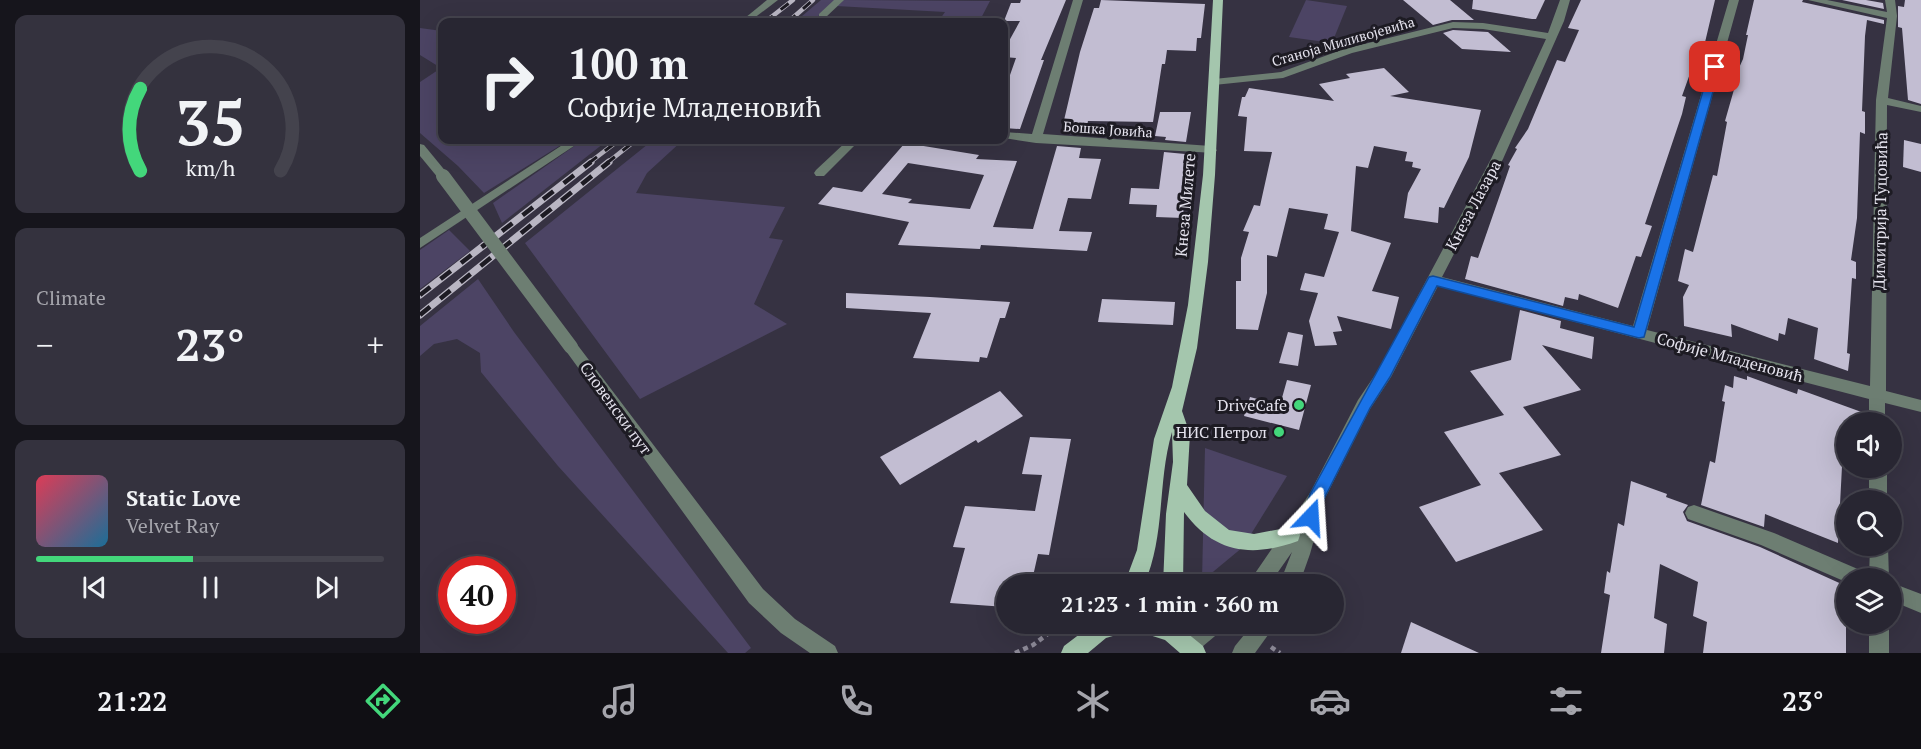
<!DOCTYPE html>
<meta charset="utf-8">
<style>
body{margin:0;font-family:"PT Serif",serif;background:#34323e;color:#f1f3f6;height:100vh;display:flex;flex-direction:column;font-size:22px;white-space:nowrap}
*{box-sizing:border-box;margin:0}
p{font-size:20px;color:#a5a5ac}
.icon{flex:none;width:33px;height:33px;fill:none;stroke:currentColor;stroke-width:2;stroke-linecap:round;stroke-linejoin:round}
.map{position:relative;flex:1;overflow:hidden}
.side{display:flex;flex-direction:column;gap:15px;padding:15px;background:#16151c;width:420px}
.side>*{flex:none}
.hud{position:absolute;left:18px;top:18px;width:570px;height:126px;border-radius:12px;box-shadow:0 6px 24px #0002,0 0 0 2px #44434d;background:#282632;color:#f1f3f6;overflow:hidden}
.buttons{position:absolute;left:1416px;top:412px;display:grid;gap:12px}
.buttons a{display:grid;place-items:center;width:66px;height:66px;border-radius:50%;background:#282632;box-shadow:0 6px 24px #0002,0 0 0 2px #44434d;font-size:30px}
.speed{position:absolute;left:18px;top:556px;display:flex;gap:12px;font-size:30px;font-weight:700;text-align:center}
.speed>*{display:grid;place-content:center;width:78px;height:78px;border-radius:50%;background:#282632;box-shadow:0 6px 24px #0002,0 0 0 2px #44434d;line-height:1}
.speed .limit{border:9px solid #d22;background:#fff;color:#111}
.pin{position:absolute;display:grid;place-items:center;width:51px;height:51px;color:#fff;margin:-26px;border-radius:12px;box-shadow:0 3px 9px #0006}
.me{position:absolute;width:66px;margin:-33px;rotate:20deg;stroke-linejoin:round;filter:drop-shadow(0 0 4px #0008)}
.turn{display:flex;align-items:center;gap:21px;height:126px;padding:0 30px;font-size:27px}
.turn .icon{width:78px;height:78px;stroke-width:2.5}
.turn b{display:block;font-size:42px;line-height:51px}
.big{font-size:45px;font-weight:800;line-height:1.1}
.side .card{flex:1;display:flex;flex-direction:column;justify-content:center;gap:9px;min-width:0;padding:0 21px;border-radius:12px;background:#34323e}
.side .dial{align-items:center;gap:0}
.dial svg{height:156px;overflow:visible;fill:none;stroke:#44434d;stroke-width:7;stroke-linecap:round;text-anchor:middle}
.dial text{fill:#f1f3f6;stroke:none}
.song{display:flex;align-items:center;gap:18px}
.cover{width:72px;height:72px;border-radius:9px;background:linear-gradient(135deg,hsl(350 70% 55%),hsl(200 70% 35%))}
.played{height:6px;border-radius:3px;background:linear-gradient(90deg,#43d77b 45%,#44434d 45%)}
.keys{display:flex;justify-content:space-around;direction:ltr}
.heat{display:flex;justify-content:space-between;align-items:center;font-size:33px;direction:ltr}
.trip{position:absolute;left:576px;top:574px;width:348px;height:60px;border-radius:30px;background:#282632;box-shadow:0 6px 24px #0002,0 0 0 2px #44434d;font-weight:800;line-height:60px;text-align:center}
.tabs{display:flex;height:96px;justify-content:space-around;align-items:center;background:#100f14;color:#a5a5ac}
.tabs .icon{width:42px;height:42px}
.tabs .current{color:#43d77b}
.tabs b{font-size:27px;color:#f1f3f6}
main{display:flex;flex:1;min-height:0}
.map>svg:first-child{display:block}
.green{fill:#4c4464}
.building{fill:#c2bdd2;fill-rule:evenodd}
.lines{fill:none;stroke-linecap:round;stroke-linejoin:round}
.path{stroke:#8d8a98;stroke-width:4.5;stroke-dasharray:5 4;stroke-linecap:butt}
.minor{fill:#6d7e72;fill-rule:evenodd}
.major{fill:#a4c6ad;fill-rule:evenodd}
.rail-far1-casing{stroke:#b9b6c3;stroke-width:4.5}
.rail-casing{stroke:#b9b6c3;stroke-width:7}
.rail-far1{stroke:#1d1b23;stroke-width:3;stroke-dasharray:10;stroke-linecap:butt}
.rail{stroke:#1d1b23;stroke-width:4.5;stroke-dasharray:13;stroke-linecap:butt}
.minor-bridge{stroke:#6d7e72;stroke-width:14}
.route{fill:#1a73e8;stroke:#114b97;stroke-width:1.5}
.poi-dot{fill:#43d77b;stroke:#1d1b23;stroke-width:2}
.labels{text-anchor:middle;dominant-baseline:central;stroke-width:6;stroke-linejoin:round;paint-order:stroke}
.far-street-label{font-size:14px;fill:#e5e3ee;stroke:#1d1b23}
.street-label{font-size:16px;fill:#e5e3ee;stroke:#1d1b23}
.poi-label{font-size:16px;fill:#e5e3ee;stroke:#1d1b23;text-anchor:end}
</style>
<main>
<section class="side">
<div class="card dial"><svg viewBox="0 0 100 80">
<path d="M14 69A42 42 0 1 1 86 69"/>
<path d="M14 69A42 42 0 0 1 14 27" stroke="#43d77b"/>
<text x="50" y="56" font-size="32" font-weight="700">35</text>
<text x="50" y="72" font-size="11">km/h</text>
</svg></div>
<div class="card"><p>Climate</p>
<div class="heat"><a>−</a><b class="big">23°</b><a>+</a></div>
</div>
<div class="card">
<div class="song"><i class="cover"></i><div><b>Static Love</b><p>Velvet Ray</p></div></div>
<div class="played"></div>
<div class="keys"><svg class="icon" aria-label="previous" viewBox="0 0 24 24"><path d="M18 5L8 12l10 7zM5 5v14"/></svg><svg class="icon" aria-label="pause" viewBox="0 0 24 24"><path d="M8 5v14M16 5v14"/></svg><svg class="icon" aria-label="next" viewBox="0 0 24 24"><path d="M6 5l10 7-10 7zM19 5v14"/></svg></div>
</div>
</section>
<div class="map">
<svg width="1501" height="653" viewBox="0 0 1501 653">
<rect width="100%" height="100%" fill="#363242"/>
<g class="green">
<polygon points="401,0 415,0 393,21 404,22 375,22"/>
<polygon points="423,0 570,1 559,22 518,22 525,12 416,6"/>
<polygon points="886,0 927,6 912,43 869,37"/>
<polygon points="0,28 22,31 22,47 19,50 22,51 22,140 149,140 64,193 38,166 0,133 0,82 21,68 0,55"/>
<polygon points="163,140 188,140 82,223 73,203"/>
<polygon points="233,140 263,140 227,173 216,193 365,207 349,238 363,240 334,304 367,324 220,399 105,243"/>
<polygon points="29,230 50,251 0,289 0,250"/>
<polygon points="58,279 94,332 331,648 325,653 308,653 138,466 61,372 60,353 37,339 14,344 0,356 0,326"/>
<polygon points="785,448 867,476 823,547 782,581"/>
</g>
<g class="building">
<polygon points="601,0 646,0 621,60 624,60 600,129 584,128 584,92 596,58 584,57 584,50 600,21 584,21 591,3 600,3"/>
<polygon points="681,0 785,4 781,38 777,38 776,51 747,50 745,64 742,64 733,122 668,121 665,135 641,133 660,52 674,8 679,8"/>
<polygon points="983,0 1030,0 1054,20 1032,20 1013,25"/>
<polygon points="1053,0 1125,0 1116,19 1112,19 1052,9"/>
<polygon points="1161,0 1295,0 1282,55 1277,54 1262,96 1266,97 1262,114 1225,224 1232,226 1221,257 1216,256 1198,308 1159,294 1158,300 1145,297 1143,306 1045,279 1051,256 1058,258 1090,166 1088,165 1097,149 1095,148 1108,129 1137,60 1145,62 1159,30 1148,28"/>
<polygon points="1334,0 1383,0 1382,2 1464,20 1464,24 1447,20 1445,36 1442,111 1445,112 1445,134 1440,132 1437,218 1431,260 1436,262 1436,279 1432,278 1427,353 1430,354 1428,371 1394,359 1398,328 1368,318 1365,335 1359,333 1358,341 1311,324 1312,337 1264,326 1263,297 1269,285 1258,281 1265,249 1273,252 1293,175 1297,176 1307,122 1305,121 1317,79 1314,79 1323,59 1328,35 1326,35"/>
<polygon points="1422,0 1446,0 1463,3 1464,9"/>
<polygon points="1485,0 1501,0 1501,104 1488,100 1482,28 1478,27 1478,6 1484,7"/>
<polygon points="1033,30 1068,32 1091,52 1042,49 1023,33"/>
<polygon points="964,68 989,92 970,96 1061,110 1049,157 1024,208 1019,207 1018,223 984,218 988,193 1001,169 992,167 993,162 985,161 987,152 954,146 948,168 936,166 931,231 971,243 952,291 979,297 971,329 917,316 922,331 913,332 917,345 895,346 889,321 898,293 880,290 885,273 904,277 919,232 904,229 908,214 869,208 857,257 847,255 847,293 838,330 816,329 816,281 821,281 821,258 829,232 823,231 834,205 840,206 852,152 824,151 827,117 818,116 822,97 825,97 829,88 914,101 899,84 930,78 926,74"/>
<polygon points="740,112 771,112 766,142 745,140 746,137 735,136"/>
<polygon points="1484,140 1501,144 1501,172 1483,167"/>
<path d="M 485,143 L 559,155 L 556,159 L 597,161 L 573,227 L 613,229 L 637,146 L 661,148 L 659,158 L 681,159 L 671,199 L 648,198 L 639,231 L 672,232 L 667,251 L 561,245 L 560,249 L 478,245 L 489,222 L 398,204 L 413,187 L 442,192 ZM 488,163 L 564,175 L 550,209 L 488,203 L 492,199 L 462,194 Z"/>
<polygon points="744,152 765,154 763,163 767,163 763,218 736,217 737,205 709,204 711,188 739,189"/>
<polygon points="426,293 510,297 590,302 585,318 580,318 567,358 560,357 559,362 493,358 511,313 426,308"/>
<polygon points="682,299 755,302 753,325 678,322"/>
<polygon points="1100,310 1141,321 1140,328 1174,337 1172,359 1122,345 1161,390 1103,407 1141,455 1079,473 1123,530 1036,562 999,507 1061,485 1024,432 1084,415 1050,371 1091,360"/>
<polygon points="868,332 883,335 878,366 859,363"/>
<polygon points="1314,376 1327,380 1327,376 1377,394 1378,389 1447,414 1447,423 1426,423 1426,429 1424,428 1418,543 1345,514 1344,527 1281,505 1290,461 1295,463 1305,402 1302,401 1305,385 1313,388"/>
<polygon points="867,380 891,385 879,430 824,416 830,397 860,405"/>
<polygon points="580,391 603,416 558,443 556,440 480,485 460,457"/>
<polygon points="610,437 651,439 629,555 618,554 611,585 586,585 586,607 530,603 545,548 533,547 545,506 615,511 622,475 602,474"/>
<polygon points="1211,481 1247,494 1246,497 1268,505 1263,512 1267,521 1340,547 1426,586 1426,653 1283,653 1287,622 1273,616 1278,582 1240,564 1234,618 1247,624 1244,653 1181,653 1190,595 1184,593 1187,571 1190,573 1198,523 1204,526"/>
<polygon points="991,622 1059,653 981,653"/>
</g>
<g class="lines">
<g class="path">
<polyline points="773,577 791,585"/>
<polyline points="687,585 695,576"/>
<polyline points="851,647 860,653"/>
<polyline points="595,653 613,645 641,624"/>
</g>
<g class="minor">
<polygon points="347,0 358,0 329,22 320,22"/>
<polygon points="414,0 424,0 405,18 399,18 399,14"/>
<polygon points="653,0 663,0 623,134 791,146 797,150 795,153 616,143 584,138 584,132 612,134"/>
<polygon points="1140,0 1150,0 1144,21 1083,159 1022,277 1213,326 1309,0 1319,0 1227,330 1450,386 1456,100 1467,18 1388,0 1407,0 1467,12 1465,0 1475,0 1477,16 1468,98 1501,106 1501,112 1467,105 1466,391 1501,400 1501,412 1465,403 1465,423 1449,423 1449,399 1018,286 971,377 950,409 900,508 902,511 890,554 879,585 859,585 872,552 849,585 827,585 890,493 938,400 959,369 1071,159 1126,39 1063,29 1033,28 932,53 863,78 794,85 789,82 794,79 861,72 924,49 1033,22 1063,23 1128,33"/>
<polygon points="150,140 163,140 0,248 0,238"/>
<polygon points="428,140 440,140 404,176 396,176 394,173 396,170"/>
<polygon points="0,144 4,145 27,173 29,176 27,179 19,179 0,156"/>
<polygon points="151,341 156,343 343,589 375,619 415,646 418,653 390,653 361,633 329,603 146,351 143,347 146,343"/>
<rect x="1449" y="468" width="18" height="33"/>
<polygon points="1274,505 1354,533 1447,573 1449,578 1450,546 1468,546 1469,579 1426,579 1426,582 1341,545 1268,519 1265,513 1268,507"/>
<polygon points="1472,583 1501,594 1501,613 1472,601"/>
<polygon points="778,624 804,624 801,631 776,652 762,652 759,645 762,638"/>
<polygon points="833,624 856,624 835,653 812,653 815,646"/>
<rect x="1449" y="624" width="20" height="29"/>
</g>
<g class="major">
<path d="M 793,0 L 803,0 L 795,175 L 788,262 L 777,348 L 762,411 L 770,434 L 767,485 L 785,511 L 809,530 L 834,534 L 871,527 L 878,529 L 880,535 L 878,541 C 832,558 794,553 764,512 L 763,585 L 743,585 L 746,514 L 753,462 L 752,432 C 737,483 746,534 724,585 L 704,585 L 717,550 L 734,439 L 752,387 L 768,305 L 783,175 Z"/>
<polygon points="673,624 713,624 710,631 686,638 668,653 641,653 644,646"/>
<polygon points="714,624 756,624 783,646 786,653 760,653 745,640 717,631"/>
</g>
<g class="rail-far1-casing">
<g id="rail-far1">
<polyline points="345,22 373,0"/>
<polyline points="368,22 393,0"/>
<polyline points="169,163 199,140"/>
<polyline points="187,163 216,140"/>
</g>
</g>
<g class="rail-casing">
<g id="rail">
<polyline points="0,295 171,162"/>
<polyline points="0,315 189,162"/>
</g>
</g>
<use href="#rail-far1" class="rail-far1"/>
<use href="#rail" class="rail"/>
<polyline class="minor-bridge" points="23,176 151,347"/>
</g>
<polygon class="route" points="1295,64 1300,67 1224,337 1219,338 1017,286 970,377 950,408 904,499 897,522 891,524 885,522 883,517 890,494 1009,277 1013,276 1214,327 1290,67"/>
<g class="poi-dot">
<circle cx="879" cy="405" r="6"/>
<circle cx="859" cy="432" r="6"/>
</g>
<g class="labels">
<g class="far-street-label">
<text transform="translate(923 41) rotate(-16)">Станоја Миливојевића</text>
<text transform="translate(688 129) rotate(4)">Бошка Јовића</text>
</g>
<g class="street-label">
<text transform="translate(765 205) rotate(-85)">Кнеза Милете</text>
<text transform="translate(1053 205) rotate(-62)">Кнеза Лазара</text>
<text transform="translate(1460 211) rotate(-89)">Димитрија Туцовића</text>
<text transform="translate(1310 357) rotate(15)">Софије Младеновић</text>
<text transform="translate(196 408) rotate(54)">Словенски пут</text>
</g>
<g class="poi-label">
<text x="867" y="405">DriveCafe</text>
<text x="847" y="432">НИС Петрол</text>
</g>
</g>
</svg>
<div class="buttons">
<a><svg class="icon" aria-label="sound" viewBox="0 0 24 24"><path d="M4 9h4l5-4v14l-5-4H4zM17 9q2 3 0 6"/></svg></a>
<a><svg class="icon" aria-label="search" viewBox="0 0 24 24"><circle cx="10" cy="10" r="6"/><path d="M15 15l6 6"/></svg></a>
<a><svg class="icon" aria-label="layers" viewBox="0 0 24 24"><path d="M12 4l9 5-9 5-9-5zM3 14l9 5 9-5"/></svg></a>
</div>
<div class="speed"><div class="limit">40</div></div>
<div class="pin" style="left:1295px;top:67px;background:#d93025"><svg class="icon" aria-label="arrive" viewBox="0 0 24 24"><path d="M6 21V4h12l-3 4 3 4H6"/></svg></div>
<svg class="me" style="left:891px;top:517px" viewBox="-20 -20 40 40"><path d="M0-17L14 15 0 8-14 15z" fill="#1a73e8" stroke="#fff" stroke-width="4"/></svg>
<div class="trip">21:23 · 1 min · 360 m</div>
<div class="hud">
<div class="turn"><svg class="icon" aria-label="right" viewBox="0 0 24 24"><path d="M7 20v-9h11M14 6l5 5-5 5"/></svg><div><b>100 m</b>Софије Младеновић</div></div>
</div>
</div>
</main>
<nav class="tabs">
<b>21:22</b>
<svg class="icon current" aria-label="directions" viewBox="0 0 24 24"><path d="M12 3l9 9-9 9-9-9zM9 14v-3h6M13 9l2 2-2 2"/></svg>
<svg class="icon" aria-label="music" viewBox="0 0 24 24"><path d="M9 18V5l10-2v13"/><circle cx="6" cy="18" r="3"/><circle cx="16" cy="16" r="3"/></svg>
<svg class="icon" aria-label="phone" viewBox="0 0 24 24"><path d="M5 4h4l2 5-3 2q2 4 5 5l2-3 5 2v4C11 20 4 13 5 4z"/></svg>
<svg class="icon" aria-label="climate" viewBox="0 0 24 24"><path d="M12 3v18M4 7l16 10M4 17L20 7"/></svg>
<svg class="icon" aria-label="car" viewBox="0 0 24 24"><path d="M5 17H2v-5l4-1 3-4h7l3 4 3 1v5h-3M9 17h6M6 11h13"/><circle cx="7" cy="17" r="2"/><circle cx="17" cy="17" r="2"/></svg>
<svg class="icon" aria-label="filters" viewBox="0 0 24 24"><path d="M4 7h16M4 17h16"/><circle cx="9" cy="7" r="2"/><circle cx="15" cy="17" r="2"/></svg>
<b>23°</b>
</nav>
